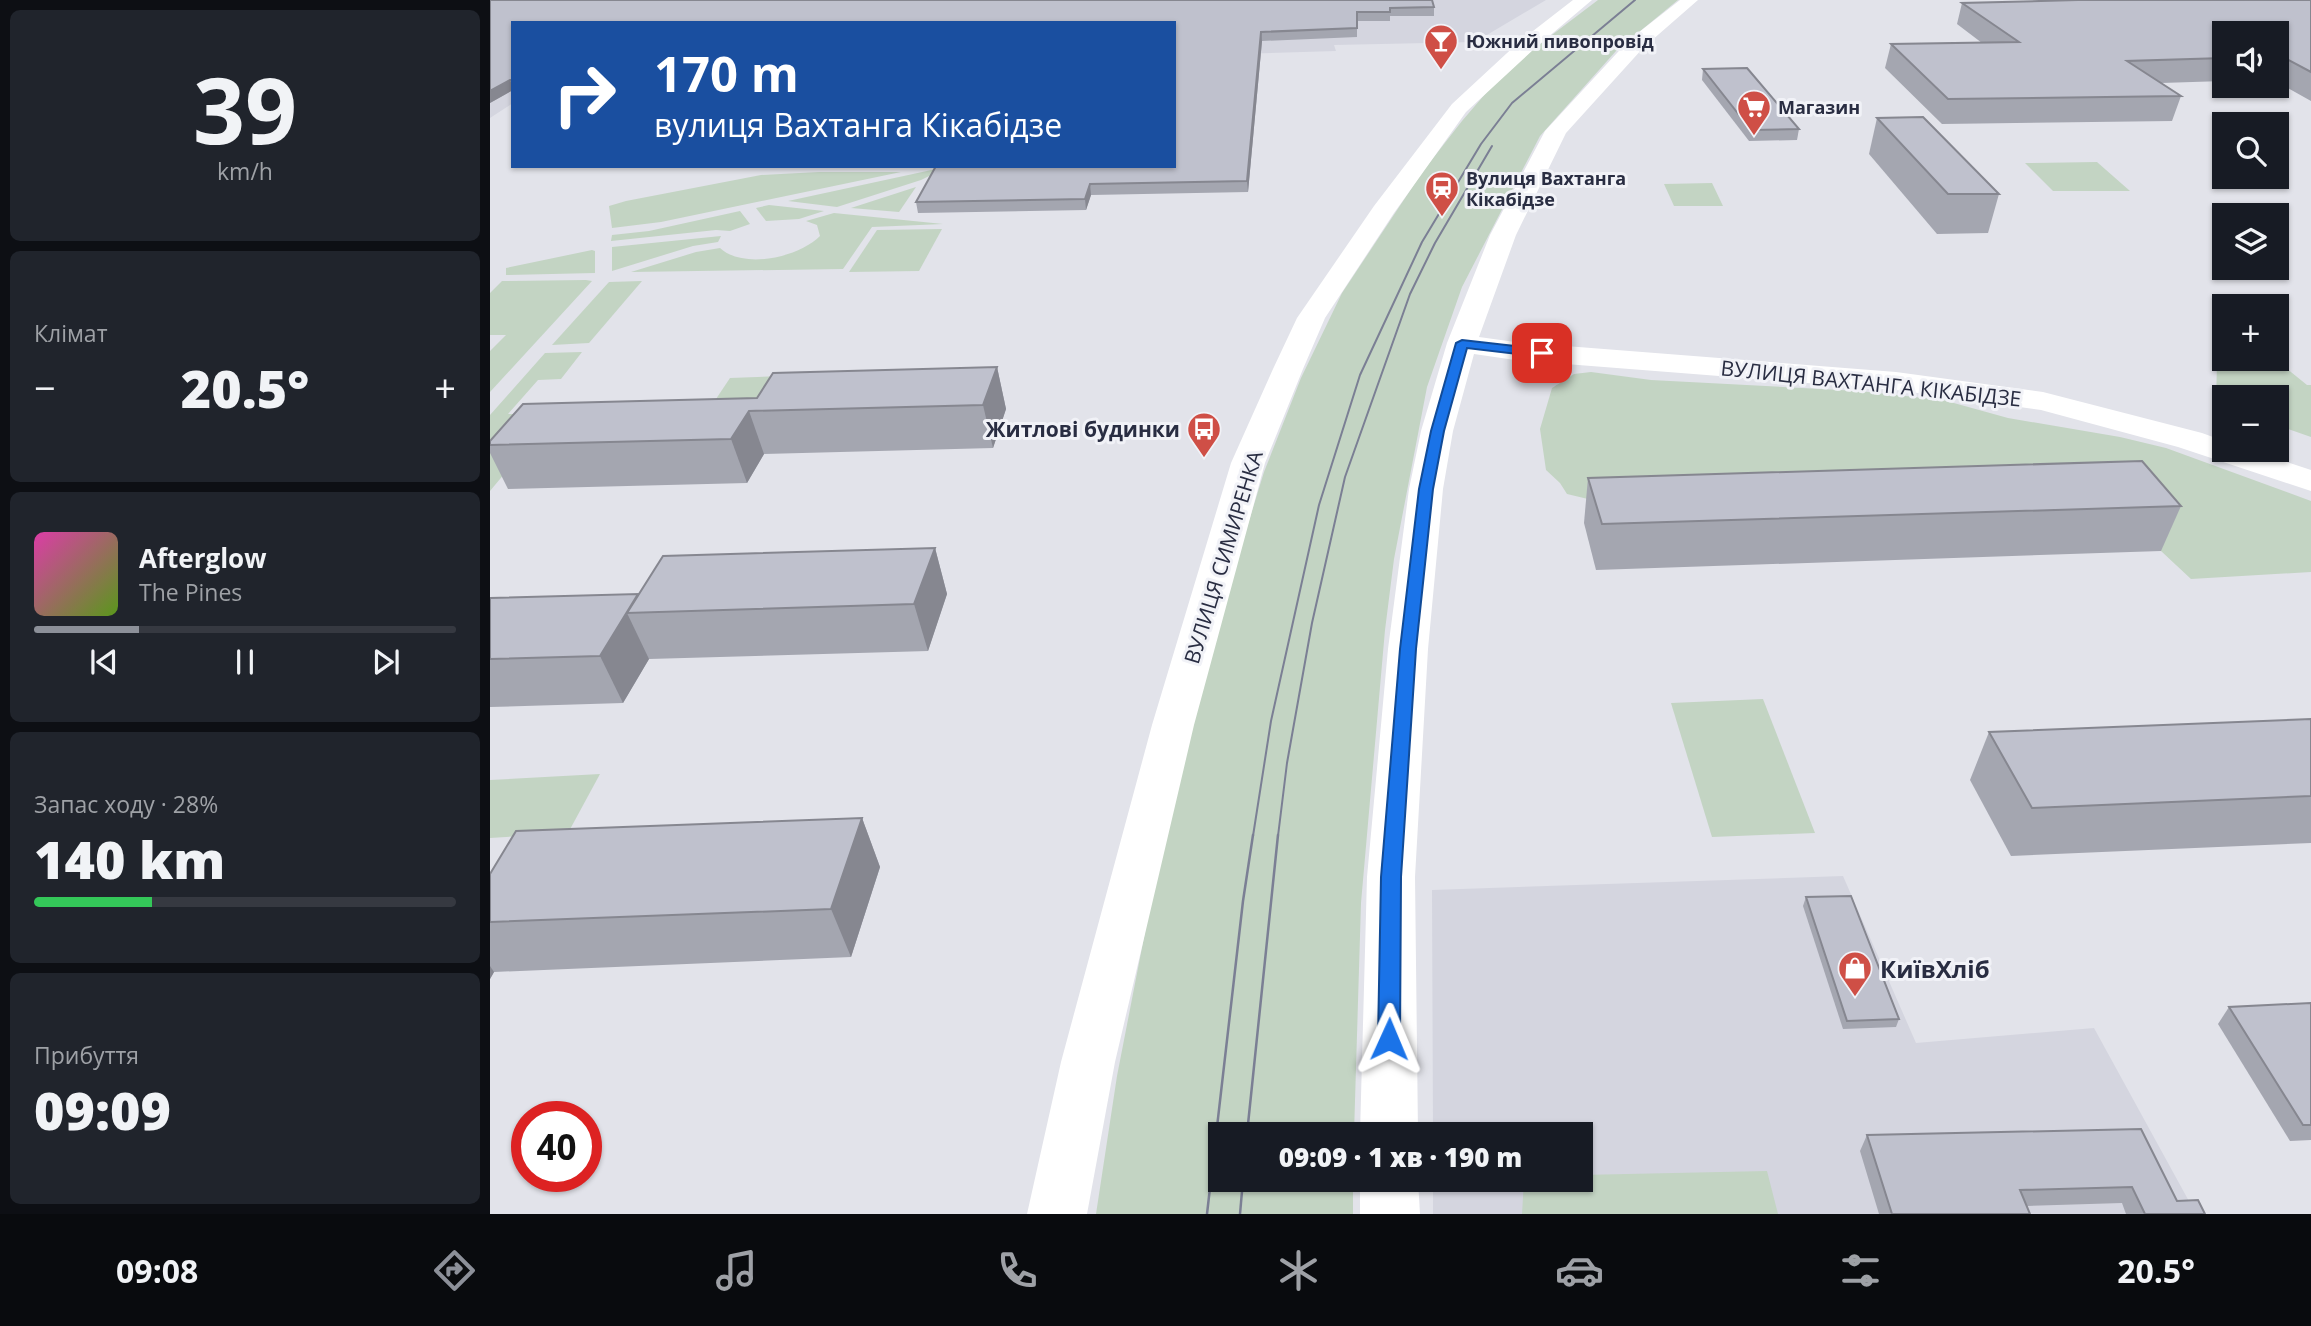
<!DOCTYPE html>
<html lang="uk">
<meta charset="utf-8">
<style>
body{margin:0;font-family:"Open Sans",sans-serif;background:#20242c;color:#f1f3f6;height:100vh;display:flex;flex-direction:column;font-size:26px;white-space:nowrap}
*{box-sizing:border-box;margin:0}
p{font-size:23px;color:#9ea1a6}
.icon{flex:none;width:38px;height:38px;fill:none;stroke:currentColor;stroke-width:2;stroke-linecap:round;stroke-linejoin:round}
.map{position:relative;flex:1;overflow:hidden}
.sheet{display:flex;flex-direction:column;gap:10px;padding:10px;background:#0d0f14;width:490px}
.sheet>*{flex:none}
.guide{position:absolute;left:21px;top:21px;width:665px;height:147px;border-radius:0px;box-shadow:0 2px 5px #0004;background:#1a4fa0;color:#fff;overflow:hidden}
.tools{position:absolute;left:1722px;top:21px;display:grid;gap:14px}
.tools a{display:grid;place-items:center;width:77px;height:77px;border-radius:0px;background:#171b24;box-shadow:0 2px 5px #0004;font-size:35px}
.speed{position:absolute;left:21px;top:1101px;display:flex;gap:14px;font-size:35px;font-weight:700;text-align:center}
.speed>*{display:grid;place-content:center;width:91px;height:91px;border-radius:50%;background:#171b24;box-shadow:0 2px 5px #0004;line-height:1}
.speed .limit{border:10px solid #d22;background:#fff;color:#111}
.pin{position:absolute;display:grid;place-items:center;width:60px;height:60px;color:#fff;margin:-30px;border-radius:14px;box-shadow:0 4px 10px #0006}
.me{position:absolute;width:77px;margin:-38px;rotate:1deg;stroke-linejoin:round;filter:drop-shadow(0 0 5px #0008)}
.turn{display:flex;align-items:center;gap:24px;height:147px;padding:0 28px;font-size:32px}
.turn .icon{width:91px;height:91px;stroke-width:2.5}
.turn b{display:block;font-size:49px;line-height:60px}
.big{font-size:52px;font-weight:800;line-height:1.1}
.sheet .tile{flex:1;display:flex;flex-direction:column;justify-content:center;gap:10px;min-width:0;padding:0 24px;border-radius:10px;background:#20242c}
.sheet .dial{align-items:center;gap:0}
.dial b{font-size:91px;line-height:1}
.song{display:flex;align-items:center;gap:21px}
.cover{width:84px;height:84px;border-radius:10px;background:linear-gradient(135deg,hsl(320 70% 55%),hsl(90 70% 35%))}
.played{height:7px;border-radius:4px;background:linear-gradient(90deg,#8c9099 25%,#363941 25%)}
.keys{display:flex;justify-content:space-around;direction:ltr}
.heat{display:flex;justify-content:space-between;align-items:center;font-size:38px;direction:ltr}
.charge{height:10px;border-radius:5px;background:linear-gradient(90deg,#34c759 28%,#363941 0)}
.trip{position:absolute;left:718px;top:1122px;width:385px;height:70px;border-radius:0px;background:#171b24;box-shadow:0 2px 5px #0004;font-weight:800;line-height:70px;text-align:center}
.dock{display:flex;height:112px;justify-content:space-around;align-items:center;background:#090b0e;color:#9ea1a6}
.dock .icon{width:49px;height:49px}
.dock .selected{color:#8c9099}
.dock b{font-size:32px;color:#f1f3f6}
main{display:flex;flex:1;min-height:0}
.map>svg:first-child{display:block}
.built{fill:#d4d5df}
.green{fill:#c3d4c3}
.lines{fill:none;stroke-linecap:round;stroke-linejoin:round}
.secondary{fill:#fff;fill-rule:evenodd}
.tram-far1{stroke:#7b7f94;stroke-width:2}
.tram{stroke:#7b7f94;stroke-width:2.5}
.wall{fill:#a4a6b0}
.shaded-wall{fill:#868790}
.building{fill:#bfc1cd;stroke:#868790;stroke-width:2}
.route{fill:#1a73e8;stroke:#114b97;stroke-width:2}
.labels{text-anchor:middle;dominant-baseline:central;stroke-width:6;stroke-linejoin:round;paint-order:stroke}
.far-poi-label{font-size:18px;font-weight:bold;fill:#292d42;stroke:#f1f2f7;text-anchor:start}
.street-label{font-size:21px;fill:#292d42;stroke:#f1f2f7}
.poi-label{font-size:21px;font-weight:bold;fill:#292d42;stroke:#f1f2f7;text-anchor:end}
.near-poi-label{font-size:24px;font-weight:bold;fill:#292d42;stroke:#f1f2f7;text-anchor:start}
</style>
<main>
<section class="sheet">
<div class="tile dial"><b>39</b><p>km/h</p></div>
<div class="tile"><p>Клімат</p>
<div class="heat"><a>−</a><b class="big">20.5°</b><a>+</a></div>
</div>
<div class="tile">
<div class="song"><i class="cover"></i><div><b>Afterglow</b><p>The Pines</p></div></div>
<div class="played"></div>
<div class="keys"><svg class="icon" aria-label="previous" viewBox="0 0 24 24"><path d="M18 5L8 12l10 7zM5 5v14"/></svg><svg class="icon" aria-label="pause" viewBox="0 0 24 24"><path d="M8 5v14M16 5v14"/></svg><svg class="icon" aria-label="next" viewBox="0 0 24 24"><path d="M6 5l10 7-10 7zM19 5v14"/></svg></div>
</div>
<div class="tile"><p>Запас ходу · 28%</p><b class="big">140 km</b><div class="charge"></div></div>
<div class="tile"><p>Прибуття</p><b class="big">09:09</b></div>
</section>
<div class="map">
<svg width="1821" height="1214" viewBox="0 0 1821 1214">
<rect width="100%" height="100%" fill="#e2e3ea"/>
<g class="built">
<polygon points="0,0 1056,0 985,42 844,45 846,51 684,56 684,23 23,23 23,103 0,118"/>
<polygon points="1353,876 1426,1043 1604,1028 1706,1214 943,1214 943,1180 1090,1180 1090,1134 943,1134 942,890"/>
</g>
<g class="green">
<polygon points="1108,0 1188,0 1126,51 1050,136 972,287 937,387 904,559 895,630 871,903 864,1134 730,1134 730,1180 863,1180 863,1214 606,1214 627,1076 677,819 730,615 774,472 811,378 852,293 933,171 972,121 1002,86 1046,47"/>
<polygon points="1607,162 1640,191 1563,191 1535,163"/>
<polygon points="460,166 431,180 347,207 298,201"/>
<polygon points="329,172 411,172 171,222 122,228 119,206 136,201 271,175"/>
<polygon points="1222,183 1233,206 1184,206 1174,184"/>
<polygon points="426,187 409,212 361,208"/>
<polygon points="279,205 334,211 309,219 276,221 266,208"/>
<polygon points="250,211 260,224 240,231 226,230 121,241 122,235 159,231"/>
<path d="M 344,213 L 453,224 L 382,227 L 353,269 L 141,272 L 206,252 L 230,248 C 254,270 309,257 330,236 L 327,225 L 316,221 Z"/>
<polygon points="452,229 429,271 359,272 387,230"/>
<polygon points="231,236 228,242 203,246 122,271 122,247"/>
<polygon points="102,250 105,251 105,273 16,275 16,268"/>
<polygon points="96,280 102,281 0,392 0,351 16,335 0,335 0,293 12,281"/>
<polygon points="152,281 99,343 62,345 119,282"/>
<polygon points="92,352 71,379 48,380 18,414 64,414 0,491 0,415 55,353"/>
<polygon points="1758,359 1785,359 1817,385 1821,385 1821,437 1787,425 1787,397 1734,397 1734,406 1726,403 1727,362"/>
<polygon points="1101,372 1161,380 1369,391 1453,400 1518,418 1630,437 1676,448 1821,501 1821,572 1701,579 1671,551 1140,509 1077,494 1070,483 1056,470 1050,429 1062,388 1084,374"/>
<polygon points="293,376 270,415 214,417 240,378"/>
<polygon points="1273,699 1325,833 1222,837 1181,703"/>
<polygon points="110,774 78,833 0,838 0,780"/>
<polygon points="1277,1171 1288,1214 1032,1214 1034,1180 1090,1180 1090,1175"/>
</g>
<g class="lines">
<g class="secondary">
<polygon points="1083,0 1102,0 1044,49 976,112 904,213 835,318 813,369 775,463 704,725 625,1062 597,1214 537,1214 571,1062 662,725 741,463 783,369 807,318 884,206 962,104 1030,41"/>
<polygon points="1190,0 1208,0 1153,48 1076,133 1026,235 989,337 1025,342 1406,372 1553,392 1712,433 1734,441 1734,450 1761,450 1821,470 1821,491 1688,447 1551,410 1406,390 1025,360 984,354 963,431 953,489 938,649 925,877 928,1134 870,1134 877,877 898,649 919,489 931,431 957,343 1000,235 1055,131 1139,40"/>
<polygon points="870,1180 928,1180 930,1214 870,1214"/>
</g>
<g class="tram-far1">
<polyline points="763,836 781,721 829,505 870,375 932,242 991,144 1022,103 1145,0"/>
<polyline points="788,836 797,763 822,623 855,477 920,294 945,243 1002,146"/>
</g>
<g class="tram">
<polyline points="757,1134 788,835"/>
<polyline points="717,1214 753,901 763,835"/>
<polyline points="750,1214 753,1180"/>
</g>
</g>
<g class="wall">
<polygon points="0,0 944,7 944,16 900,16 900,21 867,21 867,37 772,41 758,192 601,195 596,210 428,213 426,202 684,23 23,23 23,90 0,103"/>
<polygon points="1821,0 1821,101 1787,82 1787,33 1734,33 1734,81 1671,83 1691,96 1682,121 1452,124 1395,68 1401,44 1492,43 1467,24 1472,3"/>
<polygon points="1213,69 1309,129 1307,140 1259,141 1212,80"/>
<polygon points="1387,118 1509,194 1498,233 1447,234 1379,154"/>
<polygon points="507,367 516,409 503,448 274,454 257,483 18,489 0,453 0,441 267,398"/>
<polygon points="1098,478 1691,506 1671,551 1106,570 1094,523"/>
<polygon points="445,548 457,594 438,651 159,659 133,703 0,707 0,598 148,594"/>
<polygon points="1821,719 1821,843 1521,856 1480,780 1499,732"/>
<polygon points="372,818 390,867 361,957 4,972 0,979 0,874"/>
<polygon points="1316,897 1409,1019 1406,1027 1353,1029 1313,906"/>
<polygon points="1821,1003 1821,1140 1800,1141 1728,1024 1739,1007"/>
<polygon points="1651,1129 1687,1201 1715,1214 1636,1214 1632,1203 1537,1206 1540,1214 1389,1214 1370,1151 1377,1135"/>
</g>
<g class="shaded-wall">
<polygon points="771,32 772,41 758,192 757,181"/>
<polygon points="20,80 23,87 23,90 0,103 0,91"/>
<polygon points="600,184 601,195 596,210 595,199"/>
<polygon points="507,367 516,409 503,448 493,405"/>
<polygon points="259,411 274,454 257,483 241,439"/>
<polygon points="445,548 457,594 438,651 424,604"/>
<polygon points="137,613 159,659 133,703 110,656"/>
<polygon points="372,818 390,867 361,957 341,909"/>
<polygon points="0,966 4,972 0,979"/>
</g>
<g class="building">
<polygon points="0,0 942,0 944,7 900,8 900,12 867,12 867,28 771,32 757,181 600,184 595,199 426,202 446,166 684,166 684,23 23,23 23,80 20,80 0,91"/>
<polygon points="1588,0 1821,0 1821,72 1793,57 1787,57 1787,33 1734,33 1734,58 1637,61 1691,96 1458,99 1401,44 1529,42 1472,3"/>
<polygon points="1257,68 1309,129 1261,130 1213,69"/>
<polygon points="1433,117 1509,194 1458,194 1387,118"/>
<polygon points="507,367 493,405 259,411 241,439 0,445 0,441 33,404 267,398 283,373"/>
<polygon points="1652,461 1691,506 1112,524 1098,478"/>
<polygon points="445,548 424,604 137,613 173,556"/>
<polygon points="148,594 110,656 0,659 0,598"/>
<polygon points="1821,719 1821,796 1542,808 1499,732"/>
<polygon points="372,818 341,909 0,922 0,874 26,831"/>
<polygon points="1361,896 1409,1019 1357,1021 1316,897"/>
<polygon points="1821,1003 1821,1125 1813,1125 1739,1007"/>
<polygon points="1651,1129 1687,1201 1708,1200 1715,1214 1655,1214 1642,1187 1530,1190 1540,1214 1402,1214 1377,1135"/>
</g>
<polygon class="route" points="972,340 1052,349 1058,353 1052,357 977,348 954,431 943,489 926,649 911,877 910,1039 907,1046 899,1049 891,1046 888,1039 891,877 910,649 929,489 941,431 966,343"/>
<defs>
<g id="bar-pin" transform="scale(1.75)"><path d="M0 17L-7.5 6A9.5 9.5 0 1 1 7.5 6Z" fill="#cf4f46" stroke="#f1f2f7"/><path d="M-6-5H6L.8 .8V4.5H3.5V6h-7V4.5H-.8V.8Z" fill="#fff"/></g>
<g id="supermarket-pin" transform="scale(1.75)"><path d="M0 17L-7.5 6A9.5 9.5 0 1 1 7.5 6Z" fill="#cf4f46" stroke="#f1f2f7"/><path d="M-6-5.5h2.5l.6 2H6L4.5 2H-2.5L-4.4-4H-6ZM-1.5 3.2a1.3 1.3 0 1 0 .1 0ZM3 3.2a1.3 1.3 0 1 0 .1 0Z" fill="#fff"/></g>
<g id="station-pin" transform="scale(1.75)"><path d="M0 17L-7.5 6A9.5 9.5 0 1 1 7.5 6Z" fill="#cf4f46" stroke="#f1f2f7"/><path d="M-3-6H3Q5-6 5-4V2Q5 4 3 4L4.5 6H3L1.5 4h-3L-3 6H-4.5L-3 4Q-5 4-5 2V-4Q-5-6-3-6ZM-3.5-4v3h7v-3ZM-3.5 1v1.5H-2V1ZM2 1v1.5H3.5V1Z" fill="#fff"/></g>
<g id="bus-pin" transform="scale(1.75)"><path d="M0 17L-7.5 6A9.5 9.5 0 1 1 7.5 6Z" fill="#cf4f46" stroke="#f1f2f7"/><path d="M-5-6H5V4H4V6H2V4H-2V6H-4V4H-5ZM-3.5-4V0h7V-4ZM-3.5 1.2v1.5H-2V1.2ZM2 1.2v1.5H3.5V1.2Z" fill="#fff"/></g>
<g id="shop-pin" transform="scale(1.75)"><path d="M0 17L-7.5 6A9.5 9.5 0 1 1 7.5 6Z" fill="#cf4f46" stroke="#f1f2f7"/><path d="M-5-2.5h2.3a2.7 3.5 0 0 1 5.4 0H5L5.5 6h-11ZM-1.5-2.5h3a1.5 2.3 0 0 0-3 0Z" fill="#fff"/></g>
</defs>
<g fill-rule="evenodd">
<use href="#bar-pin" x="951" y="41"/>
<use href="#supermarket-pin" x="1264" y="107"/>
<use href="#station-pin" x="952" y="188"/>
<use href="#bus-pin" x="714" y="429"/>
<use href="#shop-pin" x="1365" y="968"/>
</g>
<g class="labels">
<g class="far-poi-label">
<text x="976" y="41">Южний пивопровід</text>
<text x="1288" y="107">Магазин</text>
<text x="976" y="178">Вулиця Вахтанга<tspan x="976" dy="21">Кікабідзе</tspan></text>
</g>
<g class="street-label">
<text transform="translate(1381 383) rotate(6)">ВУЛИЦЯ ВАХТАНГА КІКАБІДЗЕ</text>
<text transform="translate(733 557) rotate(-73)">ВУЛИЦЯ СИМИРЕНКА</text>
</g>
<g class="poi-label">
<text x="690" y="429">Житлові будинки</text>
</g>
<g class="near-poi-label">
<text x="1390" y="968">КиївХліб</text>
</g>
</g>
</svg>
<div class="tools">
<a><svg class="icon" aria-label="sound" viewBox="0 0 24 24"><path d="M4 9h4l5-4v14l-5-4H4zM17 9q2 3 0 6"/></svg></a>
<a><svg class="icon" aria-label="search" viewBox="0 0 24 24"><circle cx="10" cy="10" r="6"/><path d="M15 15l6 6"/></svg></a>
<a><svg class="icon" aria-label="layers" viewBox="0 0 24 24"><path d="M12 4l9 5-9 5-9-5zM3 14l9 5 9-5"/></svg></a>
<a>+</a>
<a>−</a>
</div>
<div class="speed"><div class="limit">40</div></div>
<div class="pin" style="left:1052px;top:353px;background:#d93025"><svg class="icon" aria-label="arrive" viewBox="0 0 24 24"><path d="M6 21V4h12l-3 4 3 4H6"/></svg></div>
<svg class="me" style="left:899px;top:1039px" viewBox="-20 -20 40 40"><path d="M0-17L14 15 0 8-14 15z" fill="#1a73e8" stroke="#fff" stroke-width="4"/></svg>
<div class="trip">09:09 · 1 хв · 190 m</div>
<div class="guide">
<div class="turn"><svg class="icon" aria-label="right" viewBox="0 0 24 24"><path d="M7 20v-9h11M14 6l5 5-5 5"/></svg><div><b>170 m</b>вулиця Вахтанга Кікабідзе</div></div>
</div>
</div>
</main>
<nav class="dock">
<b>09:08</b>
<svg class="icon selected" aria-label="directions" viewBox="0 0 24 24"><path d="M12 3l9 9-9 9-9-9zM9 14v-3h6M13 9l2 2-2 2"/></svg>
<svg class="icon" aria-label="music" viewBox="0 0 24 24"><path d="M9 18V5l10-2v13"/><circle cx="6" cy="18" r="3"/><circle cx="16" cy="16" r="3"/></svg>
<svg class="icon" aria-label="phone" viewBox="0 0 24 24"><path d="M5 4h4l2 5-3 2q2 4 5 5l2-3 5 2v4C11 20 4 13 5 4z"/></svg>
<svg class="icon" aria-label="climate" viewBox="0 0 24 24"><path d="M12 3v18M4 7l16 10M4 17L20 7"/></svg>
<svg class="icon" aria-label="car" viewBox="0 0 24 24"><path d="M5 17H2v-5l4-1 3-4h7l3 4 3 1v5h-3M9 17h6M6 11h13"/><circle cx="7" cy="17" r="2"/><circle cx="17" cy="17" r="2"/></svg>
<svg class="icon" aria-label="filters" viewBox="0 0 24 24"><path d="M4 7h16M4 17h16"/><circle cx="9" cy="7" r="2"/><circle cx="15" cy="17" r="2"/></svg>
<b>20.5°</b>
</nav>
